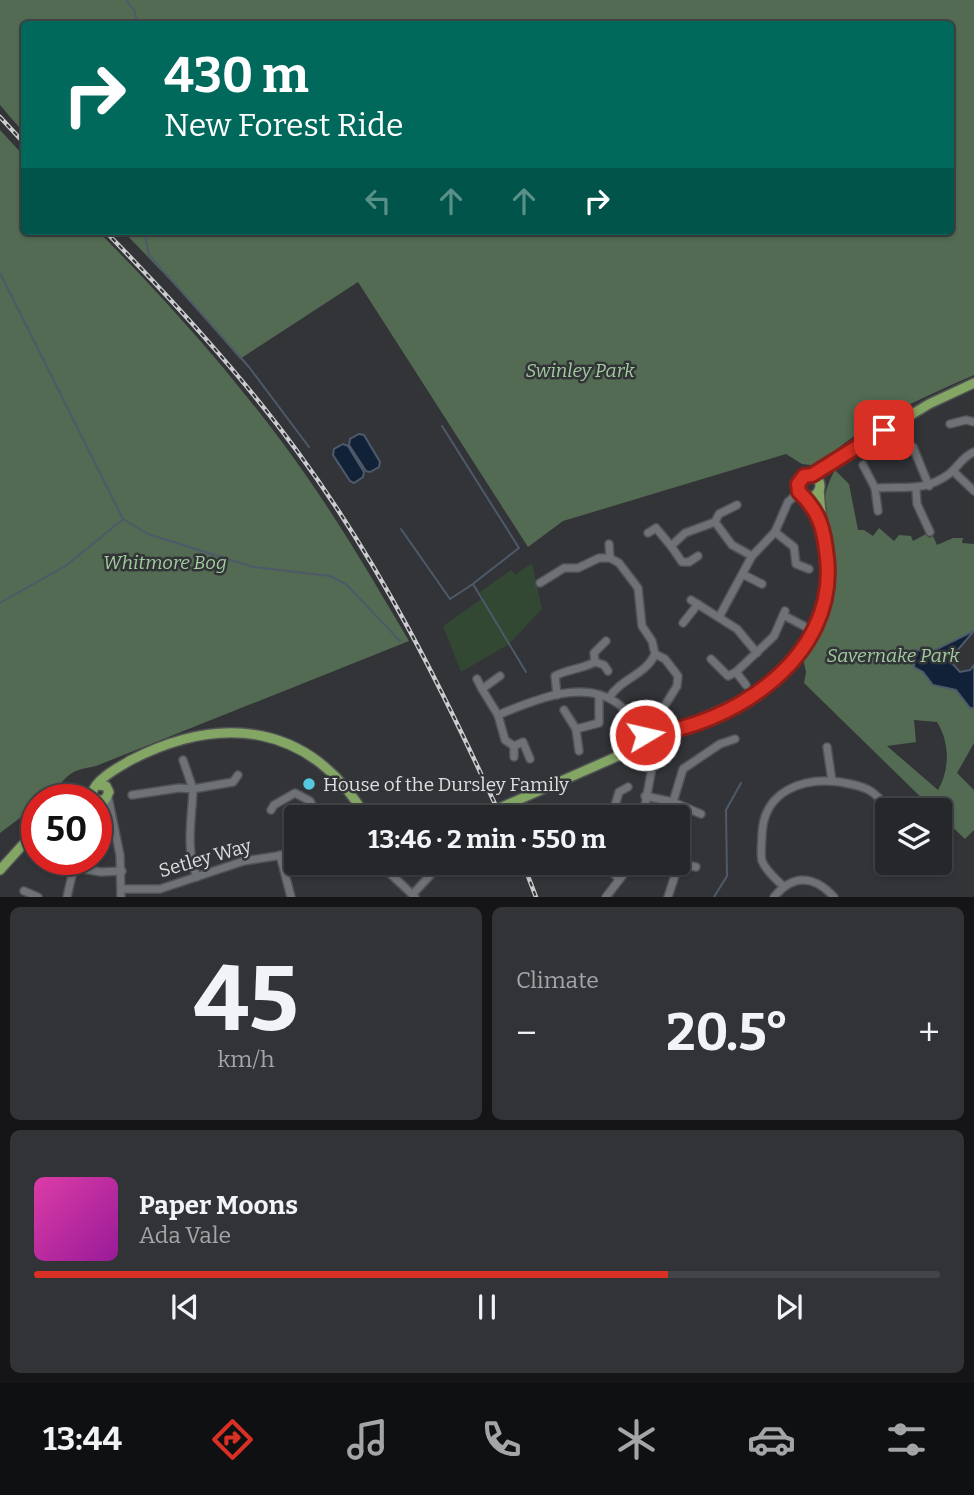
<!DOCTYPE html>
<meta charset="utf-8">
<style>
body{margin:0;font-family:Bitter,serif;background:#323336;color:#f1f3f6;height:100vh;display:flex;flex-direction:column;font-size:26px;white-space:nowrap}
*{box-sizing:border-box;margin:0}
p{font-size:23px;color:#a4a5a8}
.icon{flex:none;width:38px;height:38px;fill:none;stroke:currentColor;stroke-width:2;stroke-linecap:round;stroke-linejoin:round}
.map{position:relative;height:897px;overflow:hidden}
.drawer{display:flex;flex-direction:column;gap:10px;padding:10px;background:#151517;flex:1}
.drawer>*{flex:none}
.banner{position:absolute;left:21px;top:21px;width:933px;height:214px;border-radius:7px;box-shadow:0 2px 5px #0004,0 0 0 2px #424447;background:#00695c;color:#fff;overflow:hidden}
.fabs{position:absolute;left:875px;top:798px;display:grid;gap:14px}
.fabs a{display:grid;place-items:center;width:77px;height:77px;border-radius:7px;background:#26272a;box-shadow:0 2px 5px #0004,0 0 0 2px #424447;font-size:35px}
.speed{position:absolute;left:21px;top:784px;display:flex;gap:14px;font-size:35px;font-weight:700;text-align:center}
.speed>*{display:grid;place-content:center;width:91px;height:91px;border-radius:50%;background:#26272a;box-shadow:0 2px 5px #0004,0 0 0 2px #424447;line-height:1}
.speed .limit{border:10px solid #d22;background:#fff;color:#111}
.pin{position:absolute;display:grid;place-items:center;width:60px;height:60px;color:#fff;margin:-30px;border-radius:14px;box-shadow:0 4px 10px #0006}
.me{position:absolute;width:77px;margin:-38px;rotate:81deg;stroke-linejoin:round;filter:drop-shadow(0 0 5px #0008)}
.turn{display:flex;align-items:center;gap:24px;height:147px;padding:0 28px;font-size:32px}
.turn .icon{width:91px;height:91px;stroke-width:2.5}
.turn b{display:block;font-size:49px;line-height:60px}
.lanes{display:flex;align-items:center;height:66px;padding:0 28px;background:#0003;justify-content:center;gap:35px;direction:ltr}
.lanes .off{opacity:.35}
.big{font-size:52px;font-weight:700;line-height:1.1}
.drawer .tile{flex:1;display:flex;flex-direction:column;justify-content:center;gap:10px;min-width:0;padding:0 24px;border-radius:10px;background:#323336}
.drawer .dial{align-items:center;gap:0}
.dial b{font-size:91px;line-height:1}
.song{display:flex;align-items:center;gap:21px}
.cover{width:84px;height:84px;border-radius:10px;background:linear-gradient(135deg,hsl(320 70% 55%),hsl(300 70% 35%))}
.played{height:7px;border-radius:4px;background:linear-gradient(90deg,#d93025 70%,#424447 70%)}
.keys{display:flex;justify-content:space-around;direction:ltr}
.heat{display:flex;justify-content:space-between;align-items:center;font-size:38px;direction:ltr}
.drawer .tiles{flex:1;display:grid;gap:10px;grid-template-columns:1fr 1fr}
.tile:last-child{grid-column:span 2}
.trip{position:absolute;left:284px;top:805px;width:406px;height:70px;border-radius:7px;background:#26272a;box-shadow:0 2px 5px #0004,0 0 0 2px #424447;font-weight:700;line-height:70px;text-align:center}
.dock{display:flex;height:112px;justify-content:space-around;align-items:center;background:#0f1011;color:#a4a5a8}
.dock .icon{width:49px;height:49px}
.dock .active{color:#d93025}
.dock b{font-size:32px;color:#f1f3f6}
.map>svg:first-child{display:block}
.green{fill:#334832}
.forest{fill:#536b52;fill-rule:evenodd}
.water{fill:#112138;stroke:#4e5a6a;stroke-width:2}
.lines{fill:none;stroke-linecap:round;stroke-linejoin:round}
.stream{stroke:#4e5a6a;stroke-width:2}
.minor-casing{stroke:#505255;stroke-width:10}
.major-casing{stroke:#505255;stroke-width:12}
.minor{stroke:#6e7175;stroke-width:7}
.major{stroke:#84a664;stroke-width:9}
.rail-casing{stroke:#cbcdcf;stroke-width:4.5}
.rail{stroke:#323438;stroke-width:2;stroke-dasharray:5;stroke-linecap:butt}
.major-bridge-casing{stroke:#505255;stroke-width:12;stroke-linecap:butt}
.major-bridge{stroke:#84a664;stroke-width:9}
.route-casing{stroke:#8d1f18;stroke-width:18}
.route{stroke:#d93025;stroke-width:12}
.poi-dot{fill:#55cadf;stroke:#323438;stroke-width:2.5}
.labels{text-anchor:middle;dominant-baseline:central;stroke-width:5;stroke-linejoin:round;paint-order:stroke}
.park-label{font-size:19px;font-style:italic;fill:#a0cc9e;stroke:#323438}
.poi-label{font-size:19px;fill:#dcdee0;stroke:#323438;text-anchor:start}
.street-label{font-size:19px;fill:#dcdee0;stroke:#323438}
</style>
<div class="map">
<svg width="974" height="897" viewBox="0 0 974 897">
<rect width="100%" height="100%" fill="#323438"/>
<polygon class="green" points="532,563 542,609 509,644 461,672 443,626 483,598 480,592 511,570 515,575"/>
<g class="forest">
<path d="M 0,0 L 974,0 L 974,375 C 920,399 860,424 818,466 L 802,464 L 786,454 L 563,521 L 528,547 L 358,282 L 240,359 L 190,301 L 123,231 L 950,231 L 950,24 L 24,24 L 24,133 L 0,105 Z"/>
<path d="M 0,130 L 24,156 L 24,231 L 98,231 C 173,307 244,387 305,474 C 343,528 376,585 409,641 L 96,766 C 87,768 75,769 68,776 C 57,785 53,800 37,800 L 37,805 L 0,833 Z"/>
<path d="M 835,470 L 849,484 L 858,530 L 864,530 L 873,536 L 879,528 L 894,541 L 899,535 L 911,536 L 913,541 L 926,534 L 929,538 L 933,536 L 937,545 L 953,538 L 963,538 L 962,543 L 974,544 L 974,631 L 931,652 L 915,651 L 914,667 L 923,672 L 933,685 L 956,690 L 970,708 L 974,708 L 974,743 L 957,773 L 974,790 L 974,830 L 965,839 L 940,815 L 940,810 L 934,810 L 804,683 L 806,672 L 803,658 C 819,630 833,599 832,565 C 831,525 813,509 835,470 ZM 914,720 L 937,722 C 950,743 950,769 938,790 L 887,746 L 916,742 Z"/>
</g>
<g class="water">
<polygon points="359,434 364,435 380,462 379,467 370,472 366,471 349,445 350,439"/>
<polygon points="343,444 348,446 364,472 363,477 354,483 350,481 333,455 334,449"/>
<polygon points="974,631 949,660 960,672 970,670 974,665 974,708 970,708 956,690 933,685 923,672 914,667 915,650 931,652"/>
</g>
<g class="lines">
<g class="stream">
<polyline points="126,0 134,10 138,24"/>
<polyline points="144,231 149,255 249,367 309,447"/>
<polyline points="0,273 123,519 148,534 253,567 330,576 346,584 400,641"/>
<polyline points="442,426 519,548 474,583"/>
<polyline points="401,529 450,599 473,584 526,672"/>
<polyline points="0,603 67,565 123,519"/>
<polyline points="714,897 727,876 726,810 741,783"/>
</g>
<g class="minor-casing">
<g id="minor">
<polyline points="950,424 966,420 974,422"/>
<polyline points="913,447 929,486"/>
<polyline points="863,465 875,488"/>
<polyline points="953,471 974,491"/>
<polyline points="916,490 917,504 930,532"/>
<path d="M 878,511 L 875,488 C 904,486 925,492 949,474 C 958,467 963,456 974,452"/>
<polyline points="715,522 719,514 737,505"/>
<polyline points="775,532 794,547 796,564 809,569"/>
<polyline points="648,533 656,528 671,546"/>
<polyline points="609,544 610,558"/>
<polyline points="698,556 689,562 682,562 671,546 685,533 715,522 732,545 752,556"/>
<polyline points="744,575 762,584"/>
<path d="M 540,583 L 564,568 L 578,568 L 599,558 L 610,558 L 619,563 L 638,588 L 642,626 L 652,641 L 655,654 C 646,675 621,678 609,698"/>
<polyline points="691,600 737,629 757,653"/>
<polyline points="783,615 804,626"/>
<polyline points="719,617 752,556 775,532 788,502 799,492"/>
<polyline points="683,623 698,604"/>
<polyline points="655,654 665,659 678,676 677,686 657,718"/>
<polyline points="711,659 728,676 736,672 774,636 785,611"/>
<polyline points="595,662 594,653 606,641"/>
<polyline points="736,672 746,685"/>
<polyline points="500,676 482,689 498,715 505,740 514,746"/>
<polyline points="477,679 482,689"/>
<path d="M 557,695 L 555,676 C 568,669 582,669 595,662 L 604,665 L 608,671"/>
<polyline points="564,710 576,729 579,751"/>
<path d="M 498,715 C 532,701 583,678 617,703 C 629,712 637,724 648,734"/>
<polyline points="576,729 599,723 599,695"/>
<polyline points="827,747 832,781"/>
<polyline points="645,752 650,765"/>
<polyline points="514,757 514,746 523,742 530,759"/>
<polyline points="183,760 193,789 233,782 238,775"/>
<path d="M 132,795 L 179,788 L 193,789 C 192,819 185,849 197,877"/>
<polyline points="645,796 673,802 683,769 720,744 735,739"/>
<polyline points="108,797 120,855 121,897"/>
<polyline points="673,802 701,814"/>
<polyline points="271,810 274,805 295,793 310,801 318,817"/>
<polyline points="605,812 643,816"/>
<polyline points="613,812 619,792 628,787"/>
<polyline points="643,817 655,751"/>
<polyline points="280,855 291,897"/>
<polyline points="70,859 77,868"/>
<polyline points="427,863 435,870 443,863"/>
<polyline points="604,863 619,879"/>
<polyline points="678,863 696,867"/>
<polyline points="380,864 415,897"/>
<path d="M 783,886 C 776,879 766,871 762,861 C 760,853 762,843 762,834 C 764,791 802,777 840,782 C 864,786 875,789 888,810"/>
<polyline points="122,889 160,889 244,861 296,853"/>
<polyline points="24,891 38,897"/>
<polyline points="413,894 435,870"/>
<polyline points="67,897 72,875 77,868 101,872 122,871"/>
<polyline points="606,897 626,871 643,863"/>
<polyline points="668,897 679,863"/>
<path d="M 774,897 C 793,874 814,875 834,897"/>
</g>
</g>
<g class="major-casing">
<g id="major">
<circle cx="809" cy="486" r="11"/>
<polyline points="812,475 929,404 974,383"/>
<polyline points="808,498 821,524"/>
<circle cx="649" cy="743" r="9"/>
<polyline points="658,747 676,731 759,692 800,653 820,613 827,580 819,490"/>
<path d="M 96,800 L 92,794 C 94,780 119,767 131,760 C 223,713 311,724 366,817"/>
<polyline points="96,800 105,800 109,792 106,786 98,785"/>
<polyline points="518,800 625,753 640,739"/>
<polyline points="376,863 387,863"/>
<polyline points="0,870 37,829"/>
</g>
</g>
<use href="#minor" class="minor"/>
<use href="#major" class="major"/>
<g class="rail-casing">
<g id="rail">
<polyline points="0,117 24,143"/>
<path d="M 105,231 C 173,301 239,372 297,451 C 381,565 443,690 501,817"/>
<polyline points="523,863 536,897"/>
</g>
</g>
<use href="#rail" class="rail"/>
<g class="major-bridge-casing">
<polyline id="major-bridge" points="486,814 518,800"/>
</g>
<use href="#major-bridge" class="major-bridge"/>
</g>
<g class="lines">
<g class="route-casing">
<path id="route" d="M 645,735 C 732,726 838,658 827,558 C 824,529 820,512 799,492 L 798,484 L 804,476 L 812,475 L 884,430"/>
</g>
<use href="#route" class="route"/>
</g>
<circle class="poi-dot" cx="309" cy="784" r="7"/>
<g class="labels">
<g class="park-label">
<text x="580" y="370">Swinley Park</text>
<text x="165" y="562">Whitmore Bog</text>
<text x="893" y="655">Savernake Park</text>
</g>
<g class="poi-label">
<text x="323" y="784">House of the Dursley Family</text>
</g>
<g class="street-label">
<text transform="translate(205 858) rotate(-16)">Setley Way</text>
</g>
</g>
</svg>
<div class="fabs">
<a><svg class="icon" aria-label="layers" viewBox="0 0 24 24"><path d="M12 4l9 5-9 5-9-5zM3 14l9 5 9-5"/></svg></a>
</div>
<div class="speed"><div class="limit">50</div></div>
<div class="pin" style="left:884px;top:430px;background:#d93025"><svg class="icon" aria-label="arrive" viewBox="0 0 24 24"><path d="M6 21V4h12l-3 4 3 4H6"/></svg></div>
<svg class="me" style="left:645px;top:735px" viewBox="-20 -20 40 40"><circle r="17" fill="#d93025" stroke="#fff" stroke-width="3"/><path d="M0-11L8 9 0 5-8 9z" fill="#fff"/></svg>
<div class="trip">13:46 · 2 min · 550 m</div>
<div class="banner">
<div class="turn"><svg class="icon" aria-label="right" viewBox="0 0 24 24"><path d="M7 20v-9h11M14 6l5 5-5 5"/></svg><div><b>430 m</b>New Forest Ride</div></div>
<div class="lanes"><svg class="icon off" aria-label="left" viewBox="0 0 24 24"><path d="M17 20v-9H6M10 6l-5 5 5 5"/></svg><svg class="icon off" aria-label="ahead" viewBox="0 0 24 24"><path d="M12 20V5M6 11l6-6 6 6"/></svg><svg class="icon off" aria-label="ahead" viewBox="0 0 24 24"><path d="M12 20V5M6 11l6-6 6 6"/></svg><svg class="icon" aria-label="right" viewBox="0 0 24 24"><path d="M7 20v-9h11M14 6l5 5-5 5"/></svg></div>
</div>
</div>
<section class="drawer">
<div class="tiles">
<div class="tile dial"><b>45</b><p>km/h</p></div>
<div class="tile"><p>Climate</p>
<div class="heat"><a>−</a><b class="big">20.5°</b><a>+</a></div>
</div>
<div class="tile">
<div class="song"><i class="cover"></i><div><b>Paper Moons</b><p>Ada Vale</p></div></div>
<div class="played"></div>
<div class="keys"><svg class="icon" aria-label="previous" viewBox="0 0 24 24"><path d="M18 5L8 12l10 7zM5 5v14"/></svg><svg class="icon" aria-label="pause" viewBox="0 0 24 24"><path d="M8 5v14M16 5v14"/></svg><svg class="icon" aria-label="next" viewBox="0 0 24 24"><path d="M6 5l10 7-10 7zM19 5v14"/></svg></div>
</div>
</div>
</section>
<nav class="dock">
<b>13:44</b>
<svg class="icon active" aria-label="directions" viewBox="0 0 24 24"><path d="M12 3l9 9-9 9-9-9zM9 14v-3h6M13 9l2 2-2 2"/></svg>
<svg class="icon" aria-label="music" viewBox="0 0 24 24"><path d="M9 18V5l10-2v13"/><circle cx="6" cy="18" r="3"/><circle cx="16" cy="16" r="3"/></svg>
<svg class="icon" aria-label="phone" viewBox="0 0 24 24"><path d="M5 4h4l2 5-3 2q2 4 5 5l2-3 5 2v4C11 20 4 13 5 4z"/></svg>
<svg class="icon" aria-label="climate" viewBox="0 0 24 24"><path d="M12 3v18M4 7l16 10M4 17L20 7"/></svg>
<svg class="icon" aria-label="car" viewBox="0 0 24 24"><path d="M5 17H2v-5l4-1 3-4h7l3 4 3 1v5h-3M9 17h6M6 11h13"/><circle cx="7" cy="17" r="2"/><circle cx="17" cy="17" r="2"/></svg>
<svg class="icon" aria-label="filters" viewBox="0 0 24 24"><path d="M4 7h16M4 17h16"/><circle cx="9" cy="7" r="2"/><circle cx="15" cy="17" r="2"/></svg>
</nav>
